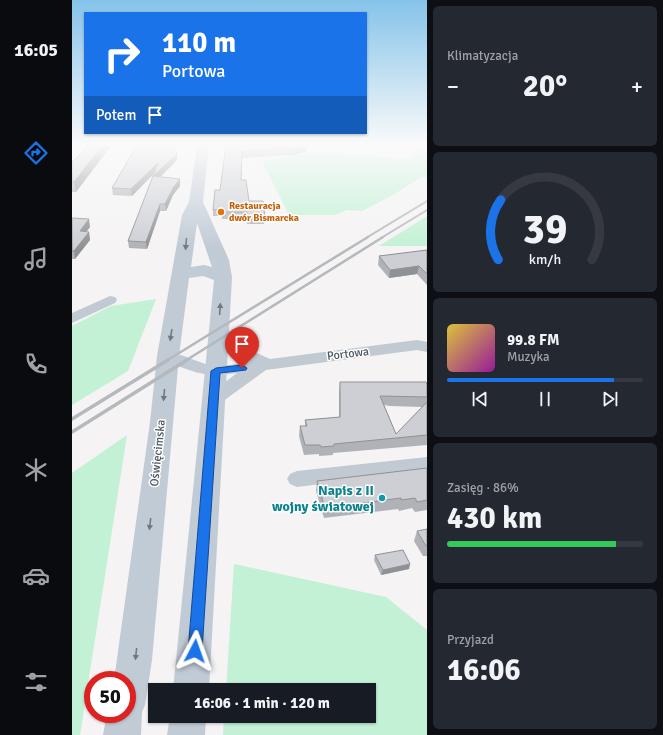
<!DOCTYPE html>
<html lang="pl">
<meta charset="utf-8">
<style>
body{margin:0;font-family:Signika,sans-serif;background:#242831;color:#f1f3f6;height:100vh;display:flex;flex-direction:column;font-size:15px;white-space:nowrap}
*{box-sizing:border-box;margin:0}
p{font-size:13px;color:#9ea1a6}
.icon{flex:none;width:22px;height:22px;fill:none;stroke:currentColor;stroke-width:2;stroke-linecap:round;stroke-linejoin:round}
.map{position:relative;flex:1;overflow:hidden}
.drawer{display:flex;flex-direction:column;gap:6px;padding:6px;background:#0d0f14;width:236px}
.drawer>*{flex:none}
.top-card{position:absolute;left:12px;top:12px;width:283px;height:122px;border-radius:0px;box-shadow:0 1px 3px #0004;background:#1a73e8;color:#fff;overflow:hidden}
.speed{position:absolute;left:12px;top:671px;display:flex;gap:8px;font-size:20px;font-weight:700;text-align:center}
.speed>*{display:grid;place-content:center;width:52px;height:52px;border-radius:50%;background:#171b24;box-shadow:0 1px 3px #0004;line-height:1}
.speed .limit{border:6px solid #d22;background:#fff;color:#111}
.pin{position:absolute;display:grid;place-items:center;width:34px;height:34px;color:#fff;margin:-41px -17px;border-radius:50% 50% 50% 0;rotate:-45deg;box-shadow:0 0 4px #0007}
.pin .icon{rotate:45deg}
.me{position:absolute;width:44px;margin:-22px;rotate:4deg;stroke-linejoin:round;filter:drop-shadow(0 0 3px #0008)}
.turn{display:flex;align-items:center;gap:14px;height:84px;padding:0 12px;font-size:18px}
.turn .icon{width:52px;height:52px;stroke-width:2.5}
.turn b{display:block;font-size:28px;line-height:34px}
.then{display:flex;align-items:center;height:38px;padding:0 12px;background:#0003;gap:8px;font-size:15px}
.big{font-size:30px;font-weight:700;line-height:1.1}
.drawer .card{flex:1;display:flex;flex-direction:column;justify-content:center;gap:6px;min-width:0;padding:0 14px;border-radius:6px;background:#242831}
.drawer .dial{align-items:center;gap:0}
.dial svg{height:104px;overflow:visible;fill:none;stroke:#363941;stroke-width:7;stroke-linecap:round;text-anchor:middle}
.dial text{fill:#f1f3f6;stroke:none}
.song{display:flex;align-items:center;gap:12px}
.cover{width:48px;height:48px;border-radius:6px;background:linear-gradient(135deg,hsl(50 70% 55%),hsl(300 70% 35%))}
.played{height:4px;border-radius:2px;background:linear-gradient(90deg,#1a73e8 85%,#363941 85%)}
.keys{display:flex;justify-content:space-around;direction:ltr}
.heat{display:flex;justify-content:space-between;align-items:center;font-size:22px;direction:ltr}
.charge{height:6px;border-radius:3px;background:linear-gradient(90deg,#34c759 86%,#363941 0)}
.trip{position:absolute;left:76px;top:683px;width:228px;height:40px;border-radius:0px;background:#171b24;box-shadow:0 1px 3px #0004;font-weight:700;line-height:40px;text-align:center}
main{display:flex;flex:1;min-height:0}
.tab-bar{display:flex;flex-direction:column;width:72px;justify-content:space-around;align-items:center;background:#090b0e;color:#9ea1a6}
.tab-bar .icon{width:28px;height:28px}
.tab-bar .active{color:#1a73e8}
.tab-bar b{font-size:18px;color:#f1f3f6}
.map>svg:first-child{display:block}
.green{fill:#c3f1d5}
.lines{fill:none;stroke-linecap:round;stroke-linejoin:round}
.street{fill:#c1cad2;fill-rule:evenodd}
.secondary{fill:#c1cbd6;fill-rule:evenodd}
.rail-far2{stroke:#b5b8bd;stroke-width:2}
.rail-far1{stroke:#b5b8bd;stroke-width:2.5}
.rail{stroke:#b5b8bd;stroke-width:3.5}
.wall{fill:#b0b2b7;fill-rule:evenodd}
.shaded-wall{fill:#909195}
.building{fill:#cdcfd5;stroke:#909195}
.oneway{fill:#6e7984}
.route{fill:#1a73e8;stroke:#114b97}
.food-dot{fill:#e8710a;stroke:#fff;stroke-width:1.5}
.culture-dot{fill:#0f9aa8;stroke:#fff;stroke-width:1.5}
.labels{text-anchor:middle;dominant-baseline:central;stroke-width:3;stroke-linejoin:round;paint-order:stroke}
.far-food-label{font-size:10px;font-weight:bold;fill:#c56008;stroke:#fff;text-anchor:start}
.street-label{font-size:12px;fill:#4a5661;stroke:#fff}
.near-culture-label{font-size:14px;font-weight:bold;fill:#0d838f;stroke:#fff;text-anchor:end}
</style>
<main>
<nav class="tab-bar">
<b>16:05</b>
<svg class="icon active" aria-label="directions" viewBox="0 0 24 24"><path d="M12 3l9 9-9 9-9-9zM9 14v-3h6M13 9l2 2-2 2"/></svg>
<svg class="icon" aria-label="music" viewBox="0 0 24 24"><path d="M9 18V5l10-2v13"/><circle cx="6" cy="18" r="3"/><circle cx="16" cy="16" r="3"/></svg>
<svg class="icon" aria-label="phone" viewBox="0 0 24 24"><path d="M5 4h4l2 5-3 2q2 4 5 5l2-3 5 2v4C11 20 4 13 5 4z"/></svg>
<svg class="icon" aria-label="climate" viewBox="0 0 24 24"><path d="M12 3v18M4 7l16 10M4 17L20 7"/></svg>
<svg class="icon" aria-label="car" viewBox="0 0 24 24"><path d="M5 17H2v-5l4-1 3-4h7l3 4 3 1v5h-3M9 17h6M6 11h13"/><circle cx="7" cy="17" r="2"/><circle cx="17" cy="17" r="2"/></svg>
<svg class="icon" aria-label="filters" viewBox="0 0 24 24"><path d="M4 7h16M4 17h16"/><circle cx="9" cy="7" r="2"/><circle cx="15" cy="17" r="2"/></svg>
</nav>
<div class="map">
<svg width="355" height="735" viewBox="0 0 355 735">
<rect width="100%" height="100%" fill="#f5f3f3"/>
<g class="green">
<polygon points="351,145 355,145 355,177 349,177 321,195 290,211 275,210 263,215 217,215 190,161 242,152 336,159"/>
<polygon points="355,216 355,246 307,246 349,220"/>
<polygon points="84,299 56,371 0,405 0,326 39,306"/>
<polygon points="55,435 8,735 0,735 0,473"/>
<polygon points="162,564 314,597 355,630 355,735 151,735 152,716 297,716 297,690 154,690"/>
</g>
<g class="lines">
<g class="street">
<polygon points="38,296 43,297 45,300 43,303 0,323 0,313"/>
<path d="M 146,337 L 160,342 L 198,359 L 345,340 L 355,342 L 355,352 L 345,350 L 194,370 L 147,404 L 141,406 L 135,404 L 132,400 L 135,396 L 165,373 C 133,378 119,372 90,359 L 88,356 L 90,353 C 104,349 127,365 144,366 C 155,366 167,363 178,362 L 141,345 L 138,342 L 141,339 Z"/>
<polygon points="355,457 355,471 225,487 218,484 215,479 218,474 225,471"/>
</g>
<g class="secondary">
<path d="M 125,145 L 137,145 L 131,202 L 157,260 L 160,277 L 137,690 L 101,690 L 142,280 L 131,276 L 117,278 L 107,356 L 80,660 L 73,705 L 70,712 L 69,735 L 31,735 L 35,714 L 55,714 L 55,680 L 42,680 L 78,422 L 85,356 L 110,215 L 117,202 ZM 125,223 L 140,267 L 132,265 L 119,267 Z"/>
<polygon points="98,716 134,716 133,735 95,735"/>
</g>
<g class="rail-far2">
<polyline points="294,238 355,201"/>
<polyline points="309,238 355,210"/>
</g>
<g class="rail-far1">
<polyline points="94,361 296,237"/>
<polyline points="113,361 311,237"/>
</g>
<g class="rail">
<polyline points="0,419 96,360"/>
<polyline points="0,432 115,360"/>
</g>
</g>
<g class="wall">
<polygon points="17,145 38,145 38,147 4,192 0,192 0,162"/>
<polygon points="65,145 104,145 102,147 105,160 88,177 108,186 101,195 94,211 88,211 75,249 57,248 56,241 81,175 60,196 41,195 40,188"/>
<polygon points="154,145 235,145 233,152 221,155 170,158 169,180 177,201 193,217 192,224 175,224 175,219 150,219 150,216 141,216 141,210 148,190"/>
<polygon points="0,218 18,227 14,232 17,232 18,240 3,259 0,259"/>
<polygon points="355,250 355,285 345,274 317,278 306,265 307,256"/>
<path d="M 268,382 L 355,385 L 355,445 L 261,453 L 261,455 L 247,456 L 247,454 L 232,455 L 227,436 L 228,426 L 233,426 L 233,420 L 267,417 L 267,392 ZM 312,405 L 318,406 L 350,407 L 324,434 Z"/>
<polygon points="355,468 355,510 343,512 340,508 327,511 326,509 252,518 244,491 245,481"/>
<polygon points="355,529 355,556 351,556 342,541 345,531"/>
<polygon points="303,555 338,564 337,569 309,575 302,560"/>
</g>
<g class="shaded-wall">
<polygon points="31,145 38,145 38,147 4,192 2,182"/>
<polygon points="234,145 235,145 233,152 221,155 222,149"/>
<polygon points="105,154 105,160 82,183 81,176"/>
<polygon points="86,163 86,169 60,196 59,189"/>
<polygon points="108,179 108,186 101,195 94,211 93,204 101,188"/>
<polygon points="88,204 88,211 75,249 74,242"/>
<polygon points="17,219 18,227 9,239 8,231"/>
<polygon points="17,232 18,240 3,259 2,251"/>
<polygon points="347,266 345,274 317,278 318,270"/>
<polygon points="338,564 337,569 309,575 311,570"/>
</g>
<g class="building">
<polygon points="17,145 31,145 2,182 0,182 0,162"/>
<polygon points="65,145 98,145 103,147 105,154 81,176 108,179 101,188 93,204 88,204 74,242 56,241 86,163 59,189 40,188"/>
<polygon points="154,145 234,145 233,146 222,149 170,151 169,180 174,180 177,201 191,201 193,217 175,217 175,212 150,212 150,209 141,210 143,190 148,190"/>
<polygon points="0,218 17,219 8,231 17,232 2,251 0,251"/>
<polygon points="355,250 355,274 347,266 318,270 307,256"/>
<polygon points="268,382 354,382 355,385 355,397 308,396 324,434 355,402 355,435 262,444 262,446 249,447 248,445 233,445 228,426 235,426 233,420 268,417"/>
<polygon points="355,468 355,500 345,502 343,498 329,500 329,498 253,508 245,481"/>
<polygon points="355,529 355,546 354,546 345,531"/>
<polygon points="331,550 338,564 311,570 303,555"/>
</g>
<defs><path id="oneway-solid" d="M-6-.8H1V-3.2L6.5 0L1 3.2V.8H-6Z"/></defs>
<g class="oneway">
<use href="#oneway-solid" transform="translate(114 244) rotate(95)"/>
<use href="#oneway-solid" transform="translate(148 309) rotate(-86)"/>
<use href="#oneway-solid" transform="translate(99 335) rotate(99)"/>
<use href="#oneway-solid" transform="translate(92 395) rotate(95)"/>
<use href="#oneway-solid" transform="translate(78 524) rotate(97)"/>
<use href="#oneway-solid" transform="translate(64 654) rotate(96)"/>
</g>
<linearGradient id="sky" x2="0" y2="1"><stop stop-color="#85c3ea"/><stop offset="0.58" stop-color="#fafafa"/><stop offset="1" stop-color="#fafafa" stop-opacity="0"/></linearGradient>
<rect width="355" height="248" fill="url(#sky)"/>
<polygon class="route" points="170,365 175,368 174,370 148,373 130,651 128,656 123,658 118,656 116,651 139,371 144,368"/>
<circle class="food-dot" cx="149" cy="212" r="4"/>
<circle class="culture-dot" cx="310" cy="498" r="4"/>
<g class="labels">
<g class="far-food-label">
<text x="157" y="206">Restauracja<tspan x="157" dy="12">dwór Bismarcka</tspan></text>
</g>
<g class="street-label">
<text transform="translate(276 354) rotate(-7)">Portowa</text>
<text transform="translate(86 453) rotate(-84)">Oświęcimska</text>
</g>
<g class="near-culture-label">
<text x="302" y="490">Napis z II<tspan x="302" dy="16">wojny światowej</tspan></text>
</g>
</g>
</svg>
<div class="speed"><div class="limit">50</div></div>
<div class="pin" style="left:170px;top:368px;background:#d93025"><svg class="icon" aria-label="arrive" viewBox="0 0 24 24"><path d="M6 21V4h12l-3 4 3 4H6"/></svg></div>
<svg class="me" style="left:123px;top:651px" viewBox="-20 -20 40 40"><path d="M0-17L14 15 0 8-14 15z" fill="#1a73e8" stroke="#fff" stroke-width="4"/></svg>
<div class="trip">16:06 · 1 min · 120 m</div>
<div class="top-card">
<div class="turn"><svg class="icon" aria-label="right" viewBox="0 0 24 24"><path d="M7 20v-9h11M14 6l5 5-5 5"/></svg><div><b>110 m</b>Portowa</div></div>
<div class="then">Potem<svg class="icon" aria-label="arrive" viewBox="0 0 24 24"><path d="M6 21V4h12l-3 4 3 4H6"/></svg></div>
</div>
</div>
<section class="drawer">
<div class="card"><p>Klimatyzacja</p>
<div class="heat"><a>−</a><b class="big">20°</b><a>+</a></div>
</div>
<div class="card dial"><svg viewBox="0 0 100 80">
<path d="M14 69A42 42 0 1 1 86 69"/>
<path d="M14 69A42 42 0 0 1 16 23" stroke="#1a73e8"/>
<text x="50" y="56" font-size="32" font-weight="700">39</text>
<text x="50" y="72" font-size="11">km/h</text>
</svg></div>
<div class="card">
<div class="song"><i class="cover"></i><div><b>99.8 FM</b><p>Muzyka</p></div></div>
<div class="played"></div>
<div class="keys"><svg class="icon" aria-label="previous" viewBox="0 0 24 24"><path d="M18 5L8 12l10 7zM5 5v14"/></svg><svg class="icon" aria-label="pause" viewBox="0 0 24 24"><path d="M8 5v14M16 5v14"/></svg><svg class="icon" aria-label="next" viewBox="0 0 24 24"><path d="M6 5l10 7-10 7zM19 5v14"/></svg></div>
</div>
<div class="card"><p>Zasięg · 86%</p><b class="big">430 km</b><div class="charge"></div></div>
<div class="card"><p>Przyjazd</p><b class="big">16:06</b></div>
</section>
</main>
